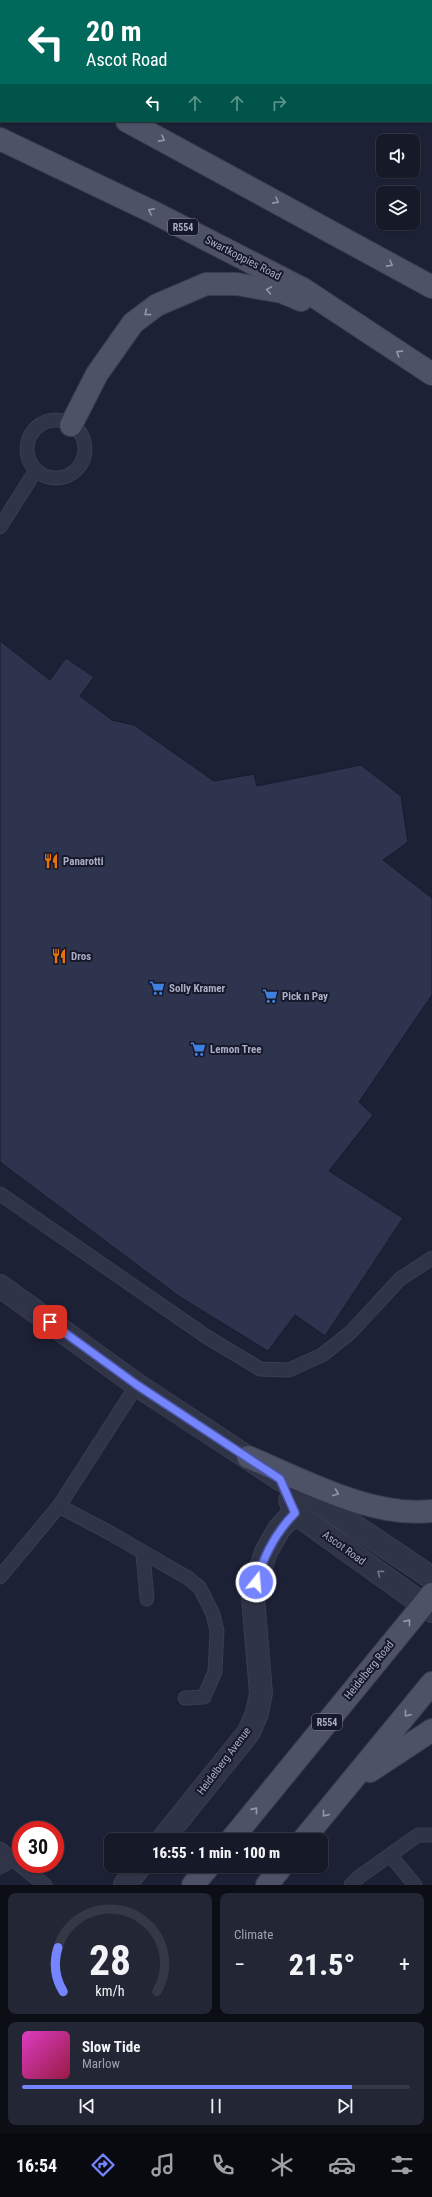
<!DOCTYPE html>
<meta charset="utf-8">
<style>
body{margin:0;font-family:"Roboto Condensed",sans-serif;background:#232634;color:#f1f3f6;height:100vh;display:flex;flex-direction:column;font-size:15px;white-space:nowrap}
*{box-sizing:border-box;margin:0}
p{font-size:13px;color:#9ea0a8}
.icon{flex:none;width:22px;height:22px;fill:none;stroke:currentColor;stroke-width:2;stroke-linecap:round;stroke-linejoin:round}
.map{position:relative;height:1885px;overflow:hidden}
.side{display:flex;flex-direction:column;gap:8px;padding:8px;background:#0c0e16;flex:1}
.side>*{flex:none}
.hud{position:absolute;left:0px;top:0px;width:432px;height:122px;box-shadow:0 1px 3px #0004,0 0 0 1px #353845;background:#00695c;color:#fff;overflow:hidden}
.fabs{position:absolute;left:376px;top:134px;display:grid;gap:8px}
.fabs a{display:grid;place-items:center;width:44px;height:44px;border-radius:8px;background:#161928;box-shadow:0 1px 3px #0004,0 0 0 1px #353845;font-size:20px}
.speed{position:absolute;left:12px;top:1821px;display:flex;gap:8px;font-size:20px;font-weight:700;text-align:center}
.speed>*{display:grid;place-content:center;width:52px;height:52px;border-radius:50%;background:#161928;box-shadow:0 1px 3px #0004,0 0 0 1px #353845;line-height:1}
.speed .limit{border:6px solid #d22;background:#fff;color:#111}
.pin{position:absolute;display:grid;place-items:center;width:34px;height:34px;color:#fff;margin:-17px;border-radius:8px;box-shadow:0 2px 6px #0006}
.me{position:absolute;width:44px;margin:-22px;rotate:17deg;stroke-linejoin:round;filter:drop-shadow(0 0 3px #0008)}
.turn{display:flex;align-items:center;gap:14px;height:84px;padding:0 20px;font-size:18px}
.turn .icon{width:52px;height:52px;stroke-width:2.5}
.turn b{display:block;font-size:28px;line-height:34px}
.lanes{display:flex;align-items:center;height:38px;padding:0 20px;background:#0003;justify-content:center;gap:20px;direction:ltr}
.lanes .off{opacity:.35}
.big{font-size:30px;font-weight:800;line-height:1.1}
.side .tile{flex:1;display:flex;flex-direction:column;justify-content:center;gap:6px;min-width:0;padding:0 14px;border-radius:8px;background:#232634}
.side .dial{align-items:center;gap:0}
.dial svg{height:104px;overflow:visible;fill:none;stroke:#353845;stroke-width:7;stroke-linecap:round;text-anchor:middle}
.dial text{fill:#f1f3f6;stroke:none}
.song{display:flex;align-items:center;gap:12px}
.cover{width:48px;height:48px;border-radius:6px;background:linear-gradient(135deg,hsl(310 70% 55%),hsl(340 70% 35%))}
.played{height:4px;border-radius:2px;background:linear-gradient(90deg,#7485ff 85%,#353845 85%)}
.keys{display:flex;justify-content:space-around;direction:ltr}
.heat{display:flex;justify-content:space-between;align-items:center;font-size:22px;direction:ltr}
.side .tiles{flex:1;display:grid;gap:8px;grid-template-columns:1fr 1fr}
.tile:last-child{grid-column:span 2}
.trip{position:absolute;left:104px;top:1833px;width:224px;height:40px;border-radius:8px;background:#161928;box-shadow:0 1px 3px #0004,0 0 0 1px #353845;font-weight:800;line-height:40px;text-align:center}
.tab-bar{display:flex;height:64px;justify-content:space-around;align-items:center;background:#090a10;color:#9ea0a8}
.tab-bar .icon{width:28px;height:28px}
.tab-bar .on{color:#7485ff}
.tab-bar b{font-size:18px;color:#f1f3f6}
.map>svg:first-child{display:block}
.building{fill:#2e334e;stroke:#181b2d}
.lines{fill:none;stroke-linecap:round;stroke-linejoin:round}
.lane-casing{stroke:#3a3d50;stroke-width:15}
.street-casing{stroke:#3a3d50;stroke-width:24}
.primary-casing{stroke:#3a3d50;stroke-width:24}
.lane{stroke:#303447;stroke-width:13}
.street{stroke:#303447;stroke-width:22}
.primary{stroke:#4e5267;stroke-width:22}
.oneway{stroke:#9396ad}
.oneway2{stroke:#73778c}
.route-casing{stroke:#4b56a6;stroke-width:10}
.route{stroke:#7485ff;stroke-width:7}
.labels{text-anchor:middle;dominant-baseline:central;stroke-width:4;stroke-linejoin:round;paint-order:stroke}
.shield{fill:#16192b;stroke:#7e8196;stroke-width:1}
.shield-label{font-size:10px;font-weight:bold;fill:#aaadc4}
.street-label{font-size:11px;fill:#aaadc4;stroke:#16192b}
.poi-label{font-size:11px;font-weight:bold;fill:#aaadc4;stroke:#16192b;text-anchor:start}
</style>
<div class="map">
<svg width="432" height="1885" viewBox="0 0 432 1885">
<rect width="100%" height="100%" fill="#1d2136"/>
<polygon class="building" points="0,641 50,680 66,658 94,677 80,696 112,720 134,725 214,781 254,774 257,786 361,765 401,796 408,842 383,860 432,898 432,995 359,1102 373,1115 329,1171 403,1218 325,1336 295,1315 268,1351 180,1297 0,1162"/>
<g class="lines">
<g class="lane-casing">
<g id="lane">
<circle cx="56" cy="449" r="29"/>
<polyline points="0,527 36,470"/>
<polyline points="0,1194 207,1337 260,1369 289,1370 322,1355 350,1333 400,1279 432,1258"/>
<polyline points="59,1506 110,1533 188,1578 200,1588 213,1614 217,1631 215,1672 204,1697 185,1698"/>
<polyline points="143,1554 147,1599"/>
<polyline points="0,1577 59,1506 137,1385"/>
<polyline points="0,1849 45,1885"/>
<polyline points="390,1855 415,1885"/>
<polyline points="0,1867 14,1859"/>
<polyline points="351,1885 359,1877 418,1835 432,1835"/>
</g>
</g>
<g class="street-casing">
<g id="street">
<polyline points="177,0 179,1"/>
<polyline points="365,0 367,1"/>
<polyline points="277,1 279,0"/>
<polyline points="431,39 432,39"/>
<polyline points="0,1286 137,1385 280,1479 310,1496 432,1578"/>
<polyline points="290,1500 295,1513 432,1611"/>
<polyline points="162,1840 249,1732 257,1713 261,1693 253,1598 256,1582 266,1552 279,1529 310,1496"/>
<polyline points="125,1885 140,1866"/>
</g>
</g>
<g class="primary-casing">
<g id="primary">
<polyline points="0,58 1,58"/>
<polyline points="127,121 432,287"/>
<polyline points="0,139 155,213 303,289 432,374"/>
<polyline points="71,425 97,374 133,323 157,305 206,284 237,284 282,292 301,300"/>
<path d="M 248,1457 C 303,1480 372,1518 432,1511"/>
<polyline points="370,1771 432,1730"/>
<polyline points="231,1840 432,1594"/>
<polyline points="303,1840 432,1683"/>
<polyline points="193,1885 209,1866"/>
<polyline points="267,1885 282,1866"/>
</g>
</g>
<use href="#lane" class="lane"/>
<use href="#street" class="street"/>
<use href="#primary" class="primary"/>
</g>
<defs><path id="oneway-chevron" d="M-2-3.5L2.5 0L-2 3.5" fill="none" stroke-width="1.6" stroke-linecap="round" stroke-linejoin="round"/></defs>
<g class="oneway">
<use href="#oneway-chevron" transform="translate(162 139) rotate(28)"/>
<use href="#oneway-chevron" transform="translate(276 201) rotate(29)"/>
<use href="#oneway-chevron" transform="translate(151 211) rotate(-154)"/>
<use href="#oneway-chevron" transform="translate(390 264) rotate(29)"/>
<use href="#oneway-chevron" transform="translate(269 290) rotate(-170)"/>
<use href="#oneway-chevron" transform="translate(147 313) rotate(144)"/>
<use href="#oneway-chevron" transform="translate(399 353) rotate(-147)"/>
<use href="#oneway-chevron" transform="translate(336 1493) rotate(22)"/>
<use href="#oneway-chevron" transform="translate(408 1622) rotate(-51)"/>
<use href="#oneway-chevron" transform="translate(407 1714) rotate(129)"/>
<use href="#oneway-chevron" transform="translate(255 1810) rotate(-51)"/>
<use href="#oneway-chevron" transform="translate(325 1814) rotate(129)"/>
</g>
<use class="oneway2" href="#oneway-chevron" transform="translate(380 1573) rotate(-144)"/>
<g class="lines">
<g class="route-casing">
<path id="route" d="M 50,1322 L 137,1385 L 280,1479 L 295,1513 C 275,1533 264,1555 256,1582"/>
</g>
<use href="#route" class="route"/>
</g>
<defs>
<g id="restaurant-bare" transform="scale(1.2)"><path d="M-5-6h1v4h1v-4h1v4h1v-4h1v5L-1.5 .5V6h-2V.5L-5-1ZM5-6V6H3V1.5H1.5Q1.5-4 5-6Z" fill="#e8710a" stroke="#16192b" stroke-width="2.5" paint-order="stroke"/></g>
<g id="supermarket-bare" transform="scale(1.2)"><path d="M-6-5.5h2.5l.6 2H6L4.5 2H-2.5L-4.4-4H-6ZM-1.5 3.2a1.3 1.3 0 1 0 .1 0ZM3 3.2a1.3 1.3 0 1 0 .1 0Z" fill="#3f7fe0" stroke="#16192b" stroke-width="2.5" paint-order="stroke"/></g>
</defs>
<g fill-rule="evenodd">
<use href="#restaurant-bare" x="51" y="861"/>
<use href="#restaurant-bare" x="59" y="956"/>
<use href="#supermarket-bare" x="157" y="988"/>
<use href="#supermarket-bare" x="270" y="996"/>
<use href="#supermarket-bare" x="198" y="1049"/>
</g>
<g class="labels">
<g class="shield">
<rect x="168" y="219" width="30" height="16" rx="3"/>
<rect x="312" y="1714" width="30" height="16" rx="3"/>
</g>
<g class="shield-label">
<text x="183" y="227">R554</text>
<text x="327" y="1722">R554</text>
</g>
<g class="street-label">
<text transform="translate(243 258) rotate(27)">Swartkoppies Road</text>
<text transform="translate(344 1548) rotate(36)">Ascot Road</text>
<text transform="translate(369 1670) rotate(-51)">Heidelberg Road</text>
<text transform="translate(224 1761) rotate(-53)">Heidelberg Avenue</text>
</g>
<g class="poi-label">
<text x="63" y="861">Panarotti</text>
<text x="71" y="956">Dros</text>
<text x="169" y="988">Solly Kramer</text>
<text x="282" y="996">Pick n Pay</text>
<text x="210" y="1049">Lemon Tree</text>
</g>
</g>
</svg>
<div class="fabs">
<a><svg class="icon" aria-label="sound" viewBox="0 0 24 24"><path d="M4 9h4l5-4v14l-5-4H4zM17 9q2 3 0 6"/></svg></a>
<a><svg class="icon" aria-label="layers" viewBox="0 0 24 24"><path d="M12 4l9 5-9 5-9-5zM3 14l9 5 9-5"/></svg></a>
</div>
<div class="speed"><div class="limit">30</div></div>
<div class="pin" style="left:50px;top:1322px;background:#d93025"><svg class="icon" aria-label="arrive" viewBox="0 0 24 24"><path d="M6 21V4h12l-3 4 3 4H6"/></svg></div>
<svg class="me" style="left:256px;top:1582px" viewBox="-20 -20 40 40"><circle r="17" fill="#7485ff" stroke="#fff" stroke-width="3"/><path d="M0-11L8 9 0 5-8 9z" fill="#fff"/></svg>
<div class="trip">16:55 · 1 min · 100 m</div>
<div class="hud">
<div class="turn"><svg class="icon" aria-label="left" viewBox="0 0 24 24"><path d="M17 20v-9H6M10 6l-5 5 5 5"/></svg><div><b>20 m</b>Ascot Road</div></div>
<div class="lanes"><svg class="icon" aria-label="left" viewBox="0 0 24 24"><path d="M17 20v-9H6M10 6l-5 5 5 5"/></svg><svg class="icon off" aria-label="ahead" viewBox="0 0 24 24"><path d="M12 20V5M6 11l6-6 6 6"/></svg><svg class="icon off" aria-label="ahead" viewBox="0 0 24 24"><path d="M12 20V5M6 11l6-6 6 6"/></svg><svg class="icon off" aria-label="right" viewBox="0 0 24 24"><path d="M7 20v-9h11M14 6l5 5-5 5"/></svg></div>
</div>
</div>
<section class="side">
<div class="tiles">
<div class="tile dial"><svg viewBox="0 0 100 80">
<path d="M14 69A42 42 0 1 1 86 69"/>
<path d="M14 69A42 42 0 0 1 10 35" stroke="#7485ff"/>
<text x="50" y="56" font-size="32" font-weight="700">28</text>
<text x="50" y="72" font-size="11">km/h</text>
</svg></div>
<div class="tile"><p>Climate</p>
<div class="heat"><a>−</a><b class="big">21.5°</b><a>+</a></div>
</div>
<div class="tile">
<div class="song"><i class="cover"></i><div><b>Slow Tide</b><p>Marlow</p></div></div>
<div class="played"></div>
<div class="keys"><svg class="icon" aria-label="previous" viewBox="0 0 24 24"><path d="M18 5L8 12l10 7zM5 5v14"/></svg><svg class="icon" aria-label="pause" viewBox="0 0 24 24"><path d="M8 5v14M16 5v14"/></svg><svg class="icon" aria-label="next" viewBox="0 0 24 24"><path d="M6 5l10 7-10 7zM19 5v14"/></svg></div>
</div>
</div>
</section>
<nav class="tab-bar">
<b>16:54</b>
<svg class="icon on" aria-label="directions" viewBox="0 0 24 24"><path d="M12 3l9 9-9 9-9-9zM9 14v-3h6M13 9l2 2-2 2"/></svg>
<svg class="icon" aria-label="music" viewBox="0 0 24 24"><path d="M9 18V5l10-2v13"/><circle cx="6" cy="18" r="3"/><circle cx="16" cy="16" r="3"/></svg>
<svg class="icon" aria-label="phone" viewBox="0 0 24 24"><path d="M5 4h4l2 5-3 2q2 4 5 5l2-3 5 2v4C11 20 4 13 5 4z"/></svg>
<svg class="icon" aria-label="climate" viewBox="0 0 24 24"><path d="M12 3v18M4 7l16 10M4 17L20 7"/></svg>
<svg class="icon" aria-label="car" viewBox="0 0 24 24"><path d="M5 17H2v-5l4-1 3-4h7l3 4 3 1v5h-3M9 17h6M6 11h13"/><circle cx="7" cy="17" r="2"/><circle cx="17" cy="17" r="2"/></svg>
<svg class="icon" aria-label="filters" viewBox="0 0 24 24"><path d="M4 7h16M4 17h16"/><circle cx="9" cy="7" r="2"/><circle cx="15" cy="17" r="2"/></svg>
</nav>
